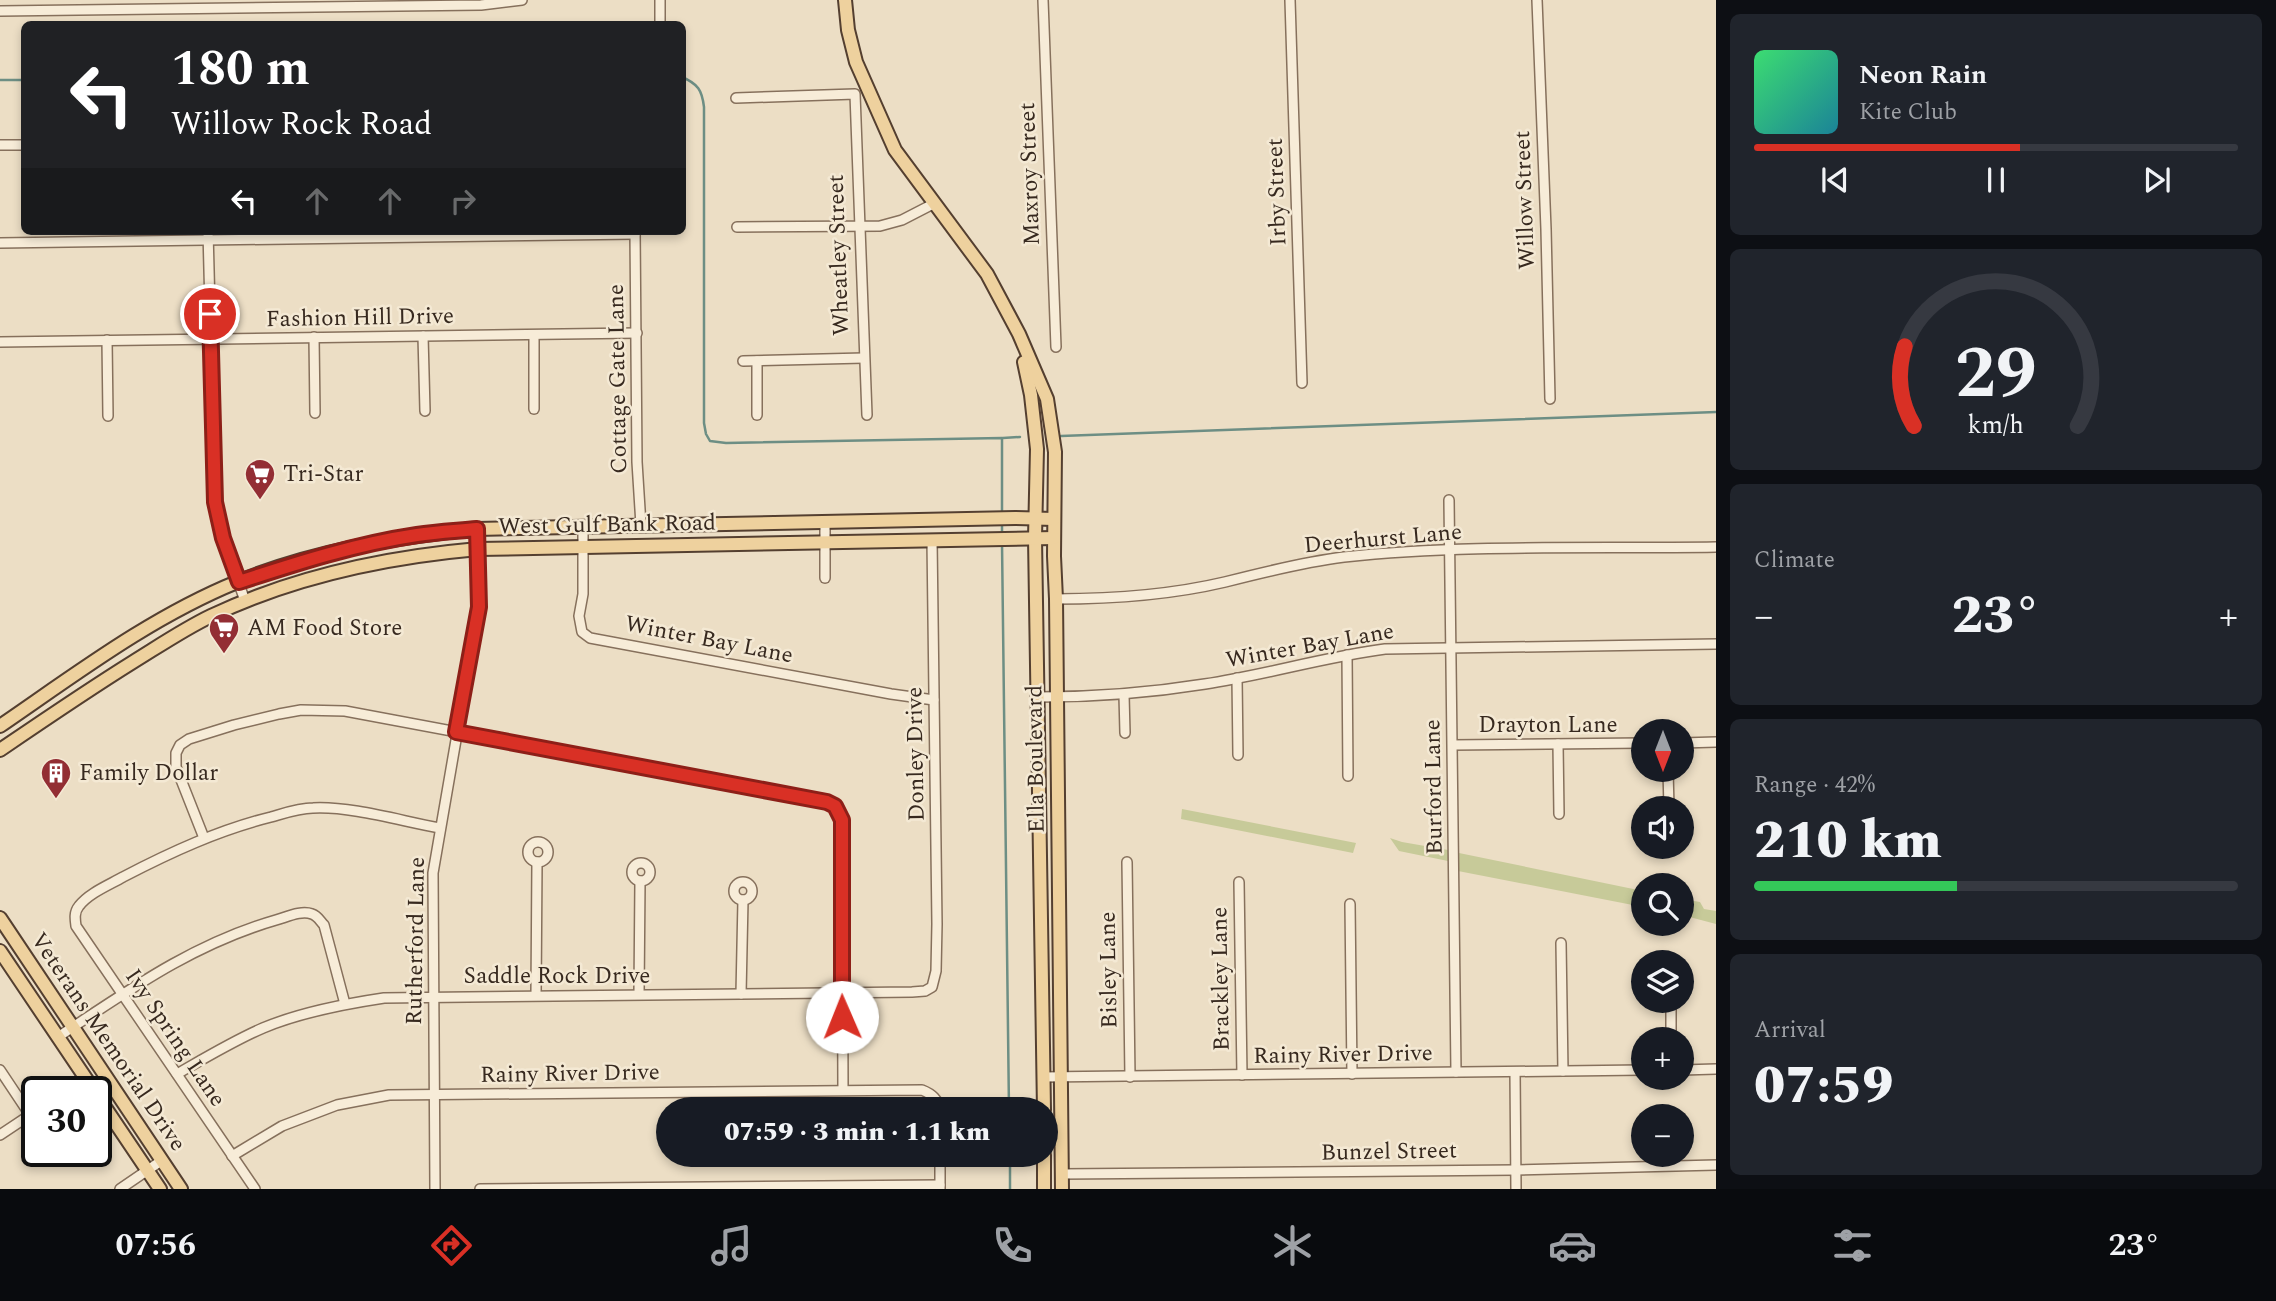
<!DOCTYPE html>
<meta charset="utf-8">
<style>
body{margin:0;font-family:Spectral,serif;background:#20242c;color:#f1f3f6;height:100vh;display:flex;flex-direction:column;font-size:26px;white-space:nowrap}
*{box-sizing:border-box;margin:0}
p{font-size:23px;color:#9ea1a6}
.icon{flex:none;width:38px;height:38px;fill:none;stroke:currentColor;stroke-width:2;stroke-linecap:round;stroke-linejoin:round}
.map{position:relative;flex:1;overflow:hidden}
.panel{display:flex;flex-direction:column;gap:14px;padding:14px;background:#0d0f14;width:560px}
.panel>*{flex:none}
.banner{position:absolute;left:21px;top:21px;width:665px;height:214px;border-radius:10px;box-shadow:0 4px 10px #0003;background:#202124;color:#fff;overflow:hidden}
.needle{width:46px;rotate:180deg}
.buttons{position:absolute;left:1631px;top:719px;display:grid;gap:14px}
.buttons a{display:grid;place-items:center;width:63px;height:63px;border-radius:50%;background:#171b24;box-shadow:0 4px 10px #0003;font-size:35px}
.speed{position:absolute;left:21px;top:1076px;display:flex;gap:14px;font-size:35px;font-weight:700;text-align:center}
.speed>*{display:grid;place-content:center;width:91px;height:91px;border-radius:50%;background:#171b24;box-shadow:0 4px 10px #0003;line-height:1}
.speed .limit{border:4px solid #111;border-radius:10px;background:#fff;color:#111}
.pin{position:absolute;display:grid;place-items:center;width:60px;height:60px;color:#fff;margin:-30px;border:4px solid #fff;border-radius:50%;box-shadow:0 2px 7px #0007}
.me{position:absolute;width:77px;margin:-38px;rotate:359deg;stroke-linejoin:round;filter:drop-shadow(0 0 5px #0008)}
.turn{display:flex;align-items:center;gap:24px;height:147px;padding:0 35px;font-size:32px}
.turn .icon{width:91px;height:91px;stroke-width:2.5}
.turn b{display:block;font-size:49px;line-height:60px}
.lanes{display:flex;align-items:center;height:66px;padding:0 35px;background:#0003;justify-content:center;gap:35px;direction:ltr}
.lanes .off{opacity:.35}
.big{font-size:52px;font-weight:800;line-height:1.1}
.panel .card{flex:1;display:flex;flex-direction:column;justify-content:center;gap:10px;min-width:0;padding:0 24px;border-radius:10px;background:#20242c}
.panel .dial{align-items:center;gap:0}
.dial svg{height:182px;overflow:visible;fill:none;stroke:#363941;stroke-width:7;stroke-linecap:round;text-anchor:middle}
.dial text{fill:#f1f3f6;stroke:none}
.song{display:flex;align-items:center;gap:21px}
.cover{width:84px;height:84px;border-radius:10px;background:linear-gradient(135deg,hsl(140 70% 55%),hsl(190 70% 35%))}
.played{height:7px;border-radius:4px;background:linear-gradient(90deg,#d93025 55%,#363941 55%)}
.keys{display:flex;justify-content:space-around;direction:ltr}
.heat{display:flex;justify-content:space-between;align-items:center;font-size:38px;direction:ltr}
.charge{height:10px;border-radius:5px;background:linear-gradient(90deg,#34c759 42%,#363941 0)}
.trip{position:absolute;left:656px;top:1097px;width:402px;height:70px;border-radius:35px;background:#171b24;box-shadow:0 4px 10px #0003;font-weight:800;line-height:70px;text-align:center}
.tab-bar{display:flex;height:112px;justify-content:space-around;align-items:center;background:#090b0e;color:#9ea1a6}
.tab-bar .icon{width:49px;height:49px}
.tab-bar .current{color:#d93025}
.tab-bar b{font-size:32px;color:#f1f3f6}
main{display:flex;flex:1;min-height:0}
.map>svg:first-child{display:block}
.green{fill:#c7ca99}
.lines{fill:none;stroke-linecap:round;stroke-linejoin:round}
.stream{stroke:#6d8e84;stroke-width:2.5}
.minor-casing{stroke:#86705c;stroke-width:12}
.major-casing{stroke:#543f30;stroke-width:16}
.minor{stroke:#f7ecd8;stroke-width:9}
.major{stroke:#eed19e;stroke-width:12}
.route-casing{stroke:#8d1f18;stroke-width:18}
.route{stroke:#d93025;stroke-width:12}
.labels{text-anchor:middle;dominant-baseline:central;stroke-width:5;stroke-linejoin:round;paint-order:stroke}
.street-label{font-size:23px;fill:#37291f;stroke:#f4e9d4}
.poi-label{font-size:23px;fill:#37291f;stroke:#f4e9d4;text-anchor:start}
</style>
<main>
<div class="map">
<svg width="1716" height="1189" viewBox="0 0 1716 1189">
<rect width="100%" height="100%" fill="#ecdec5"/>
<g class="green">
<polygon points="1182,809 1356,843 1353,853 1181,819"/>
<polygon points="1390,838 1402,842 1448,850 1448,861 1399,851"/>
<polygon points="1459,853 1643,891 1643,907 1458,871"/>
<polygon points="1682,899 1700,902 1704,909 1716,911 1716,924 1682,915"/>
</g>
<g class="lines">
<g class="stream">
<path d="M 682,77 C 698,84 702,90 704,107 L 704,423 L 706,434 L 710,441 L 726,443 L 1002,438 L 1002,515"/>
<polyline points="0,80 24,80"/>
<polyline points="1061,436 1716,412"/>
<polyline points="1003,438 1020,437"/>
<polyline points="1002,522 1002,536"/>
<polyline points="1002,543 1009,1110"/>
<polyline points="1010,1155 1010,1189"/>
</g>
<g class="minor-casing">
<g id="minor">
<polyline points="660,0 660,22"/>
<polyline points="1043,0 1056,347"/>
<polyline points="1290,0 1302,383"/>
<polyline points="1537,0 1546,229 1550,399"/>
<polyline points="0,11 481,5 522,0"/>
<polyline points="736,98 855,94 867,415"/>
<polyline points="0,145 24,145"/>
<polyline points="737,227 880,226 902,220 935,203"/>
<polyline points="208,231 215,502 223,538 245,601"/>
<polyline points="635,231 637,462 641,525"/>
<polyline points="0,243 635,234"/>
<polyline points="534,335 534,409"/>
<polyline points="423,336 425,411"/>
<polyline points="314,337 315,413"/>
<polyline points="107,340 108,416"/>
<polyline points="0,342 637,333"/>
<polyline points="743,361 864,358"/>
<polyline points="757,361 757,415"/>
<polyline points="1449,500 1456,1072"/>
<polyline points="825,523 825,578"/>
<polyline points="583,527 583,594 579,616 582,632 590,638 891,694 934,700"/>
<path d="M 1056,599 C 1112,599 1170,595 1225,582 C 1264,572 1304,562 1344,557 C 1467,544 1593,549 1716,547"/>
<polyline points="1347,655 1348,776"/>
<polyline points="1237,678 1238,755"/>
<polyline points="1124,695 1125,733"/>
<path d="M 1039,697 C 1095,697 1149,693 1205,684 C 1265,675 1324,657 1385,649 L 1716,644"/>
<polyline points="1682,743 1716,742"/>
<polyline points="1558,744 1559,814"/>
<polyline points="1453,745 1643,743"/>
<polyline points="1668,770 1669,808"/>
<polyline points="204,838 176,767 176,753 180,745 189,739 234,725 279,714 301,710 345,711 827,801 839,812 842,820 843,1090"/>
<circle cx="538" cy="852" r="10"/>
<polyline points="1127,862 1130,1077"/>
<circle cx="641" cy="872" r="9"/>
<circle cx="743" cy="891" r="9"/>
<polyline points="1239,882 1242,1075"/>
<polyline points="1350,904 1352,1074"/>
<polyline points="1561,943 1563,1071"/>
<polyline points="639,994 640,881"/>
<polyline points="741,994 743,900"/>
<polyline points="536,995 537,862"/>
<path d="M 58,1037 C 129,990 193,944 276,920 C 287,917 301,910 312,914 C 318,916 320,921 324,925 L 345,1004"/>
<polyline points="1671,1040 1671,1001"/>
<polyline points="0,1070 30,1115 0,1135"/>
<polyline points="1682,1070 1716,1069"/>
<polyline points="1515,1072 1516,1189"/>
<path d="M 177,1074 C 205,1058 233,1041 263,1028 C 301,1012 344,1004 384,998 L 912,992 L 925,991 L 932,987 L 936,971 L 937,924 L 932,540"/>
<polyline points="1043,1077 1643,1070"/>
<polyline points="940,1155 940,1188"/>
<path d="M 232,1156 L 282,1126 L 337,1105 L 389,1095 L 922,1090 C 932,1094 938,1099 940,1110"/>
<polyline points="1062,1174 1516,1170 1716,1165"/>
<polyline points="120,1189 161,1161"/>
<path d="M 255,1189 L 76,926 C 75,919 74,912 79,906 C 89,893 109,885 123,877 C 171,852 219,830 271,817 C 285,813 299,808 313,808 C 351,806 401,821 440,828"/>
<polyline points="435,1189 433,873 479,607 477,529"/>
<polyline points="480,1189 940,1185"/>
</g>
</g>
<g class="major-casing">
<g id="major">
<polyline points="845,0 848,30 856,62 895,150 987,274 1019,334 1047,399 1055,452 1054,556 1056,599 1062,1189"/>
<polyline points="1024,362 1031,395 1037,449 1035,538 1044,1110"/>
<path d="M 0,726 C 76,674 151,617 237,582 C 313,551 396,537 477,529 L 1015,518 L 1054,519"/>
<path d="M 0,750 C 44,720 88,690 133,662 C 159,646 184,629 211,616 C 295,576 387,557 478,549 L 1054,538"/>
<polyline points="0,918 181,1189"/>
<polyline points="0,951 95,1092"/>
<polyline points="96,1094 160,1189"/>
<polyline points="1044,1155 1044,1189"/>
</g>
</g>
<use href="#minor" class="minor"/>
<use href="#major" class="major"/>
</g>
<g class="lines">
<g class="route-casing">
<path id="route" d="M 210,314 L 215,502 L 223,538 L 239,582 C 297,563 356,544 417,535 C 437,532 457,531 477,529 L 479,607 L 456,732 L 827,802 L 835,806 L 842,820 L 842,1017"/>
</g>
<use href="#route" class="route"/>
</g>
<defs>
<g id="supermarket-pin" transform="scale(1.575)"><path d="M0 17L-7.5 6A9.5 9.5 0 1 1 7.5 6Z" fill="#932e34" stroke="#f4e9d4"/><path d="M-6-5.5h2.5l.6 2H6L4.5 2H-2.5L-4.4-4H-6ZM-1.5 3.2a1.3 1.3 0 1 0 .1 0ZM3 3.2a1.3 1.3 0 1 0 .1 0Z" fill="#fff"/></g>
<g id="building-pin" transform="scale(1.575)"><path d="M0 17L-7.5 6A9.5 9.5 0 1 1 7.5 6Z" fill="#932e34" stroke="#f4e9d4"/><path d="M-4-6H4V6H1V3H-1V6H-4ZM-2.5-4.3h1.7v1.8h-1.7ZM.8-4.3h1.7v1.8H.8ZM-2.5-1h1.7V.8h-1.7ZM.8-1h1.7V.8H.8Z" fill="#fff"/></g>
</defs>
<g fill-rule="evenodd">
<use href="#supermarket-pin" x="260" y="474"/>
<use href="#supermarket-pin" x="224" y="628"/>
<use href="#building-pin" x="56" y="773"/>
</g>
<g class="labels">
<g class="street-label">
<text transform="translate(1030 174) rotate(-92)">Maxroy Street</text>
<text transform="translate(1277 192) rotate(-92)">Irby Street</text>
<text transform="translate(1525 200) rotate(-92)">Willow Street</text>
<text transform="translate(839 255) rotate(-92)">Wheatley Street</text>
<text transform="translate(360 318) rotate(-1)">Fashion Hill Drive</text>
<text transform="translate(618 379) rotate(-91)">Cottage Gate Lane</text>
<text transform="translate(607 525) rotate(-1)">West Gulf Bank Road</text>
<text transform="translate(1383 539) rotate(-5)">Deerhurst Lane</text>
<text transform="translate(709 640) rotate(11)">Winter Bay Lane</text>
<text transform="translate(1310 646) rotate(-10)">Winter Bay Lane</text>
<text x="1548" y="725">Drayton Lane</text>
<text transform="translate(916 754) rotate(-91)">Donley Drive</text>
<text transform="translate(1036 759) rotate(-91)">Ella Boulevard</text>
<text transform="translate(1434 787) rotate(-91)">Burford Lane</text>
<text transform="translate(416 941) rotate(-89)">Rutherford Lane</text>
<text transform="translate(1109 970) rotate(-91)">Bisley Lane</text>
<text x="557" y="976">Saddle Rock Drive</text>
<text transform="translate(1221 979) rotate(-91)">Brackley Lane</text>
<text transform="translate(175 1038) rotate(56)">Ivy Spring Lane</text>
<text transform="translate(108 1042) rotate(56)">Veterans Memorial Drive</text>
<text transform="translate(1343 1055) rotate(-1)">Rainy River Drive</text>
<text transform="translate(570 1074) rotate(-1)">Rainy River Drive</text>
<text transform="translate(1389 1152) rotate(-1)">Bunzel Street</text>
</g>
<g class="poi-label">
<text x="283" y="474">Tri-Star</text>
<text x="247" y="628">AM Food Store</text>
<text x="79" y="773">Family Dollar</text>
</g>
</g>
</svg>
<div class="buttons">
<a><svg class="needle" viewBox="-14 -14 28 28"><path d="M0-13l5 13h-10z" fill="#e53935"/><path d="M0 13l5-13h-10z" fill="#9ea1a6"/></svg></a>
<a><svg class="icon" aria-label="sound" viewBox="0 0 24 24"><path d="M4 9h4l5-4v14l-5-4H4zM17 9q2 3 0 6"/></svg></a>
<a><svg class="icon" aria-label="search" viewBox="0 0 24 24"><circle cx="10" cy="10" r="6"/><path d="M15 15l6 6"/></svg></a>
<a><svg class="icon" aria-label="layers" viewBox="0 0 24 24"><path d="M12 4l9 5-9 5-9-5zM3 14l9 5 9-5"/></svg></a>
<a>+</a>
<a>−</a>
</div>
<div class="speed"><div class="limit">30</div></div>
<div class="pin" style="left:210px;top:314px;background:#d93025"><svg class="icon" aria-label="arrive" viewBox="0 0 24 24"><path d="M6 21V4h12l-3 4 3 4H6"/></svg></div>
<svg class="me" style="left:842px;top:1017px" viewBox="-20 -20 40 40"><circle r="19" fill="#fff"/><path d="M0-13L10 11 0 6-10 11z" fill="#d93025"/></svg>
<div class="trip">07:59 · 3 min · 1.1 km</div>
<div class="banner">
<div class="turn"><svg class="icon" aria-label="left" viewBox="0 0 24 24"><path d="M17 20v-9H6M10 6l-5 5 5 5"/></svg><div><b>180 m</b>Willow Rock Road</div></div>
<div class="lanes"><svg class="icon" aria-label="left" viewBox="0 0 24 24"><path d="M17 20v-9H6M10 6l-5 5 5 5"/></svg><svg class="icon off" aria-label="ahead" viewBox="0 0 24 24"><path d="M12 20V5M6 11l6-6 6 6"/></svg><svg class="icon off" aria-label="ahead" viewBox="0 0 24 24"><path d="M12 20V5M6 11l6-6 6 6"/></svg><svg class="icon off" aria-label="right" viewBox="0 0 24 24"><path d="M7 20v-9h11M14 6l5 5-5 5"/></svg></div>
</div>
</div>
<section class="panel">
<div class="card">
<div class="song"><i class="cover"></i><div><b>Neon Rain</b><p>Kite Club</p></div></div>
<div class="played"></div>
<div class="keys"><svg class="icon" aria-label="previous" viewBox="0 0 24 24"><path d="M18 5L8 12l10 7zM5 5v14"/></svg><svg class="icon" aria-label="pause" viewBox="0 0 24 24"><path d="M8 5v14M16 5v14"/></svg><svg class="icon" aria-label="next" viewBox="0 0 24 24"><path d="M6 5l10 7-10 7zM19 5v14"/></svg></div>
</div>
<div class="card dial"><svg viewBox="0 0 100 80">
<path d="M14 69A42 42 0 1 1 86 69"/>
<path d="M14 69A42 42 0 0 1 10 34" stroke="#d93025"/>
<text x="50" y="56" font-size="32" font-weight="700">29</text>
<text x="50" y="72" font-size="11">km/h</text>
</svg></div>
<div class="card"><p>Climate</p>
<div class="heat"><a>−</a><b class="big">23°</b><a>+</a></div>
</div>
<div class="card"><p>Range · 42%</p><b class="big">210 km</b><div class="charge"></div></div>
<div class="card"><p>Arrival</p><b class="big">07:59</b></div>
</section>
</main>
<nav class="tab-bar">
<b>07:56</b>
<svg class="icon current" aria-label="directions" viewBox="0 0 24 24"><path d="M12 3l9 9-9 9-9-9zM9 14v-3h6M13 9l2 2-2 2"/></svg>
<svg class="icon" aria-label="music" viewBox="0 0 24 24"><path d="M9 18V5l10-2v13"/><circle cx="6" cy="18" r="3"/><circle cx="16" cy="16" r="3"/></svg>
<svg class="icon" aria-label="phone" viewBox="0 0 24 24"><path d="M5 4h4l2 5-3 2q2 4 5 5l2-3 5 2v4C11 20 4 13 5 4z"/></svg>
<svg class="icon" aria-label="climate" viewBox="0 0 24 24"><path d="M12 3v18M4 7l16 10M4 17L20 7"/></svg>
<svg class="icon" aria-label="car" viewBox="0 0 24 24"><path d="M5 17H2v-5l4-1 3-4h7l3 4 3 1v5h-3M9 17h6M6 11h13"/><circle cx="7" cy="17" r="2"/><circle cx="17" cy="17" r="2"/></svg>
<svg class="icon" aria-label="filters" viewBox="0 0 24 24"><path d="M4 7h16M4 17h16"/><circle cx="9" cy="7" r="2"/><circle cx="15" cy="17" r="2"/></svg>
<b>23°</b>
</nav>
